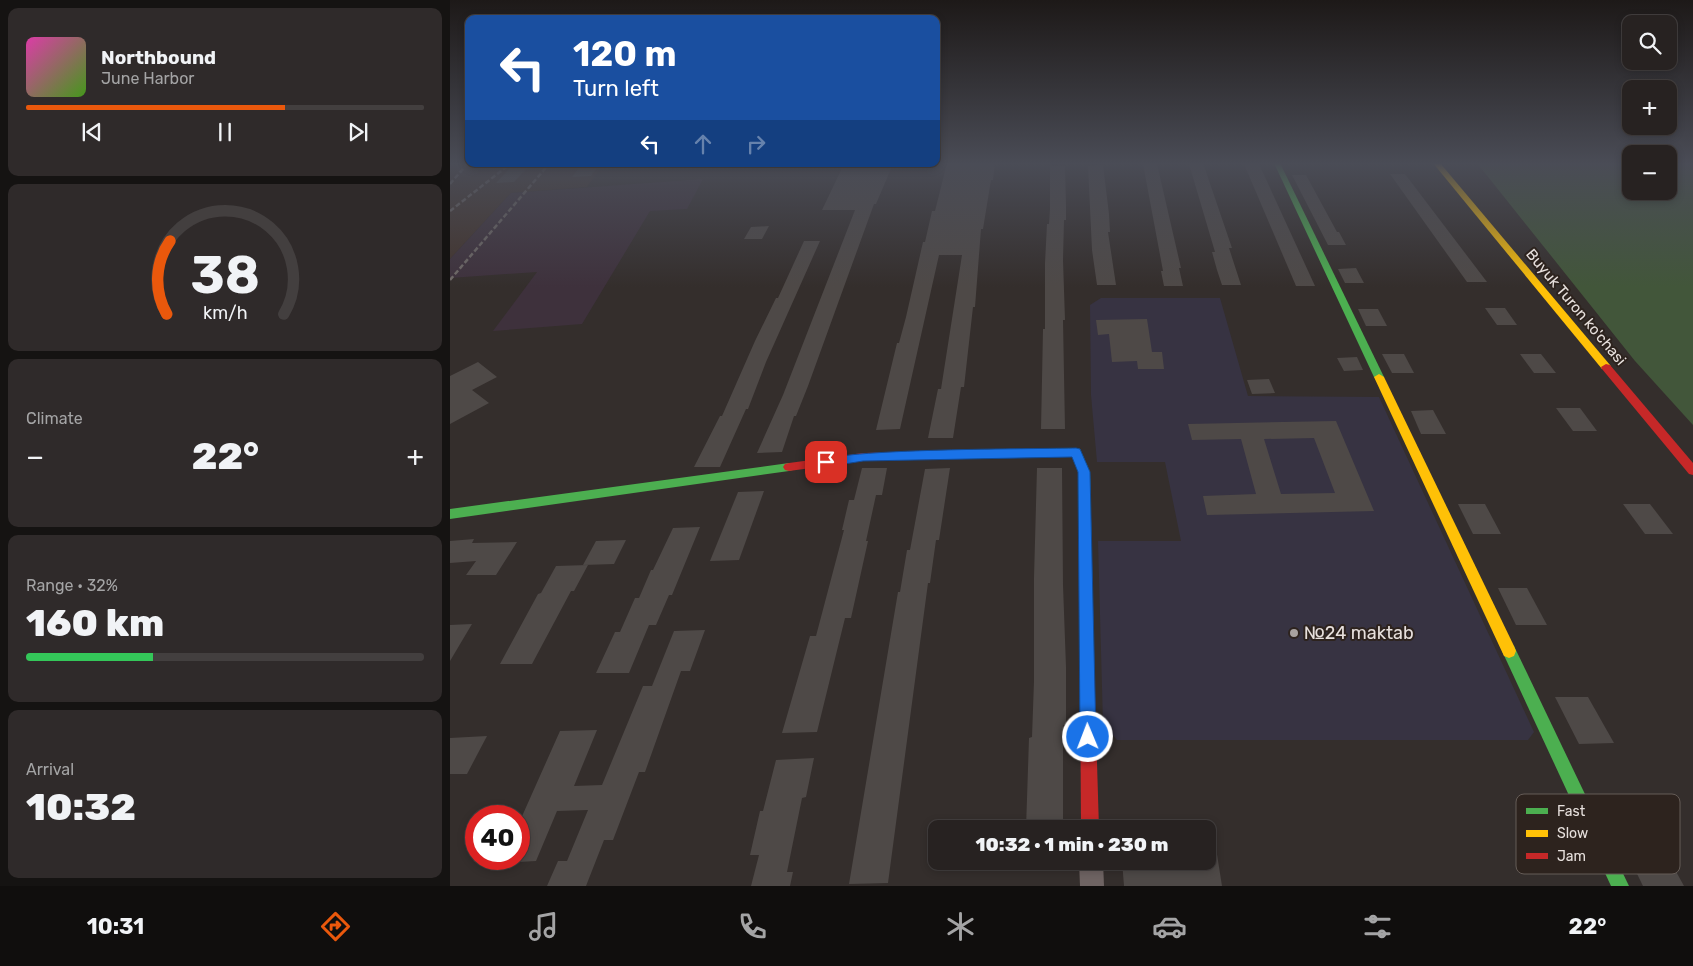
<!DOCTYPE html>
<meta charset="utf-8">
<style>
body{margin:0;font-family:Rubik,sans-serif;background:#2f2a2a;color:#f1f3f6;height:100vh;display:flex;flex-direction:column;font-size:19px;white-space:nowrap}
*{box-sizing:border-box;margin:0}
p{font-size:16px;color:#a4a4a5}
.icon{flex:none;width:28px;height:28px;fill:none;stroke:currentColor;stroke-width:2;stroke-linecap:round;stroke-linejoin:round}
.map{position:relative;flex:1;overflow:hidden}
.drawer{display:flex;flex-direction:column;gap:8px;padding:8px;background:#151312;width:450px}
.drawer>*{flex:none}
.top-card{position:absolute;left:15px;top:15px;width:475px;height:152px;border-radius:10px;box-shadow:0 2px 8px #0003,0 0 0 1px #433f3f;background:#1a4fa0;color:#fff;overflow:hidden}
.controls{position:absolute;left:1172px;top:15px;display:grid;gap:10px}
.controls a{display:grid;place-items:center;width:55px;height:55px;border-radius:10px;background:#272221;box-shadow:0 2px 8px #0003,0 0 0 1px #433f3f;font-size:25px}
.speed{position:absolute;left:15px;top:805px;display:flex;gap:10px;font-size:25px;font-weight:700;text-align:center}
.speed>*{display:grid;place-content:center;width:65px;height:65px;border-radius:50%;background:#272221;box-shadow:0 2px 8px #0003,0 0 0 1px #433f3f;line-height:1}
.speed .limit{border:8px solid #d22;background:#fff;color:#111}
.pin{position:absolute;display:grid;place-items:center;width:42px;height:42px;color:#fff;margin:-21px;border-radius:10px;box-shadow:0 2px 8px #0006}
.me{position:absolute;width:55px;margin:-28px;rotate:359deg;stroke-linejoin:round;filter:drop-shadow(0 0 4px #0008)}
.turn{display:flex;align-items:center;gap:18px;height:105px;padding:0 25px;font-size:22px}
.turn .icon{width:65px;height:65px;stroke-width:2.5}
.turn b{display:block;font-size:35px;line-height:42px}
.lanes{display:flex;align-items:center;height:48px;padding:0 25px;background:#0003;justify-content:center;gap:25px;direction:ltr}
.lanes .off{opacity:.35}
.big{font-size:38px;font-weight:800;line-height:1.1}
.drawer .card{flex:1;display:flex;flex-direction:column;justify-content:center;gap:8px;min-width:0;padding:0 18px;border-radius:10px;background:#2f2a2a}
.drawer .dial{align-items:center;gap:0}
.dial svg{height:130px;overflow:visible;fill:none;stroke:#433f3f;stroke-width:7;stroke-linecap:round;text-anchor:middle}
.dial text{fill:#f1f3f6;stroke:none}
.song{display:flex;align-items:center;gap:15px}
.cover{width:60px;height:60px;border-radius:8px;background:linear-gradient(135deg,hsl(320 70% 55%),hsl(100 70% 35%))}
.played{height:5px;border-radius:2px;background:linear-gradient(90deg,#ea580c 65%,#433f3f 65%)}
.keys{display:flex;justify-content:space-around;direction:ltr}
.heat{display:flex;justify-content:space-between;align-items:center;font-size:28px;direction:ltr}
.charge{height:8px;border-radius:4px;background:linear-gradient(90deg,#34c759 32%,#433f3f 0)}
.trip{position:absolute;left:478px;top:820px;width:288px;height:50px;border-radius:10px;background:#272221;box-shadow:0 2px 8px #0003,0 0 0 1px #433f3f;font-weight:800;line-height:50px;text-align:center}
.menu{display:flex;height:80px;justify-content:space-around;align-items:center;background:#100e0d;color:#a4a4a5}
.menu .icon{width:35px;height:35px}
.menu .active{color:#ea580c}
.menu b{font-size:22px;color:#f1f3f6}
main{display:flex;flex:1;min-height:0}
.map>svg:first-child{display:block}
.built{fill:#42332c}
.industrial{fill:#3e313c}
.education{fill:#373342}
.green{fill:#42563a}
.building{fill:#4e4947;fill-rule:evenodd}
.lines{fill:none;stroke-linecap:round;stroke-linejoin:round}
.street{fill:#6f6463;fill-rule:evenodd}
.fast{fill:#4caf50;fill-rule:evenodd}
.slow{fill:#ffc107;fill-rule:evenodd}
.jam{fill:#c62828;fill-rule:evenodd}
.rail{stroke:#706a68;stroke-width:2.5;stroke-dasharray:5 2.5;stroke-linecap:butt}
.route{fill:#1a73e8;stroke:#114b97}
.poi-dot{fill:#a8a29f;stroke:#2d231e;stroke-width:2}
.labels{text-anchor:middle;dominant-baseline:central;stroke-width:4;stroke-linejoin:round;paint-order:stroke}
.street-label{font-size:15px;fill:#e7e0dd;stroke:#2d231e}
.near-poi-label{font-size:18px;fill:#e7e0dd;stroke:#2d231e;text-anchor:start}
.key{fill:#2d231e;stroke:#655c57;stroke-width:1}
.key-label{font-size:14px;fill:#e7e0dd}
</style>
<main>
<section class="drawer">
<div class="card">
<div class="song"><i class="cover"></i><div><b>Northbound</b><p>June Harbor</p></div></div>
<div class="played"></div>
<div class="keys"><svg class="icon" aria-label="previous" viewBox="0 0 24 24"><path d="M18 5L8 12l10 7zM5 5v14"/></svg><svg class="icon" aria-label="pause" viewBox="0 0 24 24"><path d="M8 5v14M16 5v14"/></svg><svg class="icon" aria-label="next" viewBox="0 0 24 24"><path d="M6 5l10 7-10 7zM19 5v14"/></svg></div>
</div>
<div class="card dial"><svg viewBox="0 0 100 80">
<path d="M14 69A42 42 0 1 1 86 69"/>
<path d="M14 69A42 42 0 0 1 16 24" stroke="#ea580c"/>
<text x="50" y="56" font-size="32" font-weight="700">38</text>
<text x="50" y="72" font-size="11">km/h</text>
</svg></div>
<div class="card"><p>Climate</p>
<div class="heat"><a>−</a><b class="big">22°</b><a>+</a></div>
</div>
<div class="card"><p>Range · 32%</p><b class="big">160 km</b><div class="charge"></div></div>
<div class="card"><p>Arrival</p><b class="big">10:32</b></div>
</section>
<div class="map">
<svg width="1243" height="886" viewBox="0 0 1243 886">
<rect width="100%" height="100%" fill="#342e2c"/>
<polygon class="built" points="0,163 19,164 153,164 137,187 61,193 0,259"/>
<polygon class="industrial" points="253,179 237,209 200,211 132,324 43,331 87,272 0,278 0,259 61,193"/>
<polygon class="education" points="651,298 770,298 798,396 929,397 1084,732 1078,740 667,740 653,724 648,541 731,541 715,462 647,462 641,395 640,305"/>
<polygon class="green" points="1027,163 1181,163 1181,191 1219,191 1219,163 1243,163 1243,425 1185,361"/>
<g class="building">
<polygon points="497,163 545,163 543,180 541,180 533,229 531,229 525,307 523,307 514,387 511,387 503,438 478,438 488,389 491,389 512,255 489,255 450,429 426,430 447,343 449,343 456,317 473,242 475,242 482,211 485,211"/>
<polygon points="753,163 782,248 779,248 791,285 772,285 767,270 762,252 765,252 739,164"/>
<polygon points="64,164 81,164 64,182 46,183"/>
<polygon points="132,164 150,164 141,176 122,177"/>
<polygon points="394,164 443,164 426,204 424,204 358,386 346,416 344,416 332,452 307,453 333,395 405,210 372,210"/>
<polygon points="693,164 707,164 731,268 729,268 733,286 714,286 711,271 713,271"/>
<polygon points="794,164 809,164 865,286 846,286"/>
<polygon points="653,165 659,214 660,232 658,232 666,285 647,285 642,250 638,166"/>
<polygon points="600,166 615,166 616,205 616,220 614,220 613,260 615,320 613,320 615,429 591,429 593,329 595,329 595,263 597,224 599,224 600,209"/>
<polygon points="940,174 955,174 1037,282 1017,282"/>
<polygon points="842,175 856,175 887,232 889,232 896,245 878,245"/>
<polygon points="319,226 312,239 294,239 301,227"/>
<polygon points="354,241 370,241 316,362 298,409 296,409 270,467 244,467 270,416 272,416 305,341 326,298 328,298"/>
<polygon points="906,268 914,283 895,283 888,269"/>
<polygon points="1035,308 1055,308 1067,325 1047,325"/>
<polygon points="908,309 928,309 937,326 916,326"/>
<polygon points="697,319 702,352 712,352 714,369 688,369 687,361 662,362 659,334 648,335 646,320"/>
<polygon points="932,354 954,354 964,373 942,373"/>
<polygon points="1070,354 1091,354 1106,373 1084,373"/>
<polygon points="907,357 913,370 894,371 887,358"/>
<polygon points="28,362 47,377 22,390 39,403 0,424 0,376"/>
<polygon points="819,379 825,393 802,394 797,380"/>
<polygon points="1106,408 1130,408 1147,431 1123,431"/>
<polygon points="983,410 996,434 971,434 961,411"/>
<path d="M 886,421 L 924,511 L 757,515 L 753,496 L 806,494 L 791,439 L 742,440 L 738,424 ZM 864,438 L 885,493 L 831,494 L 814,439 Z"/>
<polygon points="412,468 437,468 432,495 426,495 416,541 418,541 401,618 395,618 367,732 332,733 360,636 366,636 394,530 392,530 399,500 404,500"/>
<polygon points="500,468 489,540 486,540 480,583 478,583 438,883 399,884 448,592 450,592 457,550 460,550 475,469"/>
<polygon points="587,468 612,468 613,585 616,667 616,725 613,725 613,829 576,829 579,738 582,737 584,681 584,578"/>
<polygon points="314,491 289,560 260,561 288,492"/>
<polygon points="1008,504 1035,504 1051,534 1023,534"/>
<polygon points="1173,504 1200,504 1223,534 1195,534"/>
<polygon points="250,527 222,595 219,595 206,625 199,625 179,673 146,673 165,632 170,632 185,598 189,598 201,570 203,570 223,528"/>
<polygon points="24,539 22,543 67,542 46,575 16,575 26,561 0,563 0,541"/>
<polygon points="176,540 164,564 133,565 146,541"/>
<polygon points="138,565 124,591 121,591 82,664 50,664 88,594 91,593 106,566"/>
<polygon points="1048,588 1077,588 1097,625 1066,625"/>
<polygon points="22,624 0,661 0,625"/>
<polygon points="255,630 240,671 231,671 195,772 189,772 163,840 154,840 136,886 97,886 108,861 117,861 138,810 107,811 86,861 69,862 69,823 110,731 147,730 124,786 152,785 193,686 202,686 224,631"/>
<polygon points="1105,697 1138,697 1164,743 1129,744"/>
<polygon points="37,736 17,774 0,774 0,738"/>
<polygon points="364,758 356,797 352,798 337,872 343,872 340,886 301,886 309,855 300,855 310,811 313,811 326,760"/>
<polygon points="763,829 772,886 674,886 672,861 756,861 756,830"/>
<polygon points="1169,837 1207,837 1234,886 1193,886"/>
</g>
<g class="lines">
<polygon class="street" points="629,861 653,861 654,886 630,886"/>
<g class="fast">
<polygon points="824,163 830,163 934,377 933,379 929,380 924,377"/>
<polygon points="626,448 630,449 640,472 644,663 642,668 637,670 632,668 630,663 628,472 622,456 498,459 494,458 492,455 494,452 498,451"/>
<polygon points="339,463 343,464 345,467 343,470 339,471 0,519 0,509"/>
<polygon points="1059,644 1064,646 1179,886 1161,886 1052,651 1054,646"/>
</g>
<g class="slow">
<polygon points="983,163 990,163 1160,365 1161,367 1160,369 1152,369"/>
<polygon points="929,374 934,377 1064,646 1066,651 1064,656 1059,658 1054,656 924,377"/>
</g>
<g class="jam">
<polygon points="1156,364 1160,365 1243,463 1243,475 1239,474 1152,369 1151,367"/>
<polygon points="498,451 502,452 504,455 502,458 498,459 413,461 339,471 335,470 333,467 335,464 339,463 413,453"/>
<polygon points="637,656 642,658 644,663 649,829 631,829 630,663 632,658"/>
</g>
<g class="rail">
<polyline points="0,184 18,163"/>
<polyline points="0,211 60,164"/>
<polyline points="0,280 99,164"/>
</g>
</g>
<linearGradient id="sky" x2="0" y2="1"><stop stop-color="#1d1918"/><stop offset="0.57" stop-color="#4a4c56"/><stop offset="1" stop-color="#4a4c56" stop-opacity="0"/></linearGradient>
<rect width="1243" height="287" fill="url(#sky)"/>
<path class="route" d="M 626,448 L 630,449 L 640,472 L 646,737 L 644,742 L 638,745 L 632,742 L 630,737 L 628,472 L 622,457 L 413,461 L 376,467 L 370,462 C 379,448 596,449 626,448 Z"/>
<circle class="poi-dot" cx="844" cy="633" r="5"/>
<g class="labels">
<g class="street-label">
<text transform="translate(1126 307) rotate(50)">Buyuk Turon ko'chasi</text>
</g>
<g class="near-poi-label">
<text x="854" y="633">№24 maktab</text>
</g>
</g>
<rect x="1066" y="794" width="164" height="80" rx="8" class="key"/>
<rect x="1076" y="808" width="22" height="6" fill="#4caf50"/>
<rect x="1076" y="830" width="22" height="7" fill="#ffc107"/>
<rect x="1076" y="853" width="22" height="6" fill="#c62828"/>
<g class="key-label">
<text x="1107" y="816">Fast</text>
<text x="1107" y="838">Slow</text>
<text x="1107" y="861">Jam</text>
</g>
</svg>
<div class="controls">
<a><svg class="icon" aria-label="search" viewBox="0 0 24 24"><circle cx="10" cy="10" r="6"/><path d="M15 15l6 6"/></svg></a>
<a>+</a>
<a>−</a>
</div>
<div class="speed"><div class="limit">40</div></div>
<div class="pin" style="left:376px;top:462px;background:#d93025"><svg class="icon" aria-label="arrive" viewBox="0 0 24 24"><path d="M6 21V4h12l-3 4 3 4H6"/></svg></div>
<svg class="me" style="left:638px;top:737px" viewBox="-20 -20 40 40"><circle r="17" fill="#1a73e8" stroke="#fff" stroke-width="3"/><path d="M0-11L8 9 0 5-8 9z" fill="#fff"/></svg>
<div class="trip">10:32 · 1 min · 230 m</div>
<div class="top-card">
<div class="turn"><svg class="icon" aria-label="left" viewBox="0 0 24 24"><path d="M17 20v-9H6M10 6l-5 5 5 5"/></svg><div><b>120 m</b>Turn left</div></div>
<div class="lanes"><svg class="icon" aria-label="left" viewBox="0 0 24 24"><path d="M17 20v-9H6M10 6l-5 5 5 5"/></svg><svg class="icon off" aria-label="ahead" viewBox="0 0 24 24"><path d="M12 20V5M6 11l6-6 6 6"/></svg><svg class="icon off" aria-label="right" viewBox="0 0 24 24"><path d="M7 20v-9h11M14 6l5 5-5 5"/></svg></div>
</div>
</div>
</main>
<nav class="menu">
<b>10:31</b>
<svg class="icon active" aria-label="directions" viewBox="0 0 24 24"><path d="M12 3l9 9-9 9-9-9zM9 14v-3h6M13 9l2 2-2 2"/></svg>
<svg class="icon" aria-label="music" viewBox="0 0 24 24"><path d="M9 18V5l10-2v13"/><circle cx="6" cy="18" r="3"/><circle cx="16" cy="16" r="3"/></svg>
<svg class="icon" aria-label="phone" viewBox="0 0 24 24"><path d="M5 4h4l2 5-3 2q2 4 5 5l2-3 5 2v4C11 20 4 13 5 4z"/></svg>
<svg class="icon" aria-label="climate" viewBox="0 0 24 24"><path d="M12 3v18M4 7l16 10M4 17L20 7"/></svg>
<svg class="icon" aria-label="car" viewBox="0 0 24 24"><path d="M5 17H2v-5l4-1 3-4h7l3 4 3 1v5h-3M9 17h6M6 11h13"/><circle cx="7" cy="17" r="2"/><circle cx="17" cy="17" r="2"/></svg>
<svg class="icon" aria-label="filters" viewBox="0 0 24 24"><path d="M4 7h16M4 17h16"/><circle cx="9" cy="7" r="2"/><circle cx="15" cy="17" r="2"/></svg>
<b>22°</b>
</nav>
